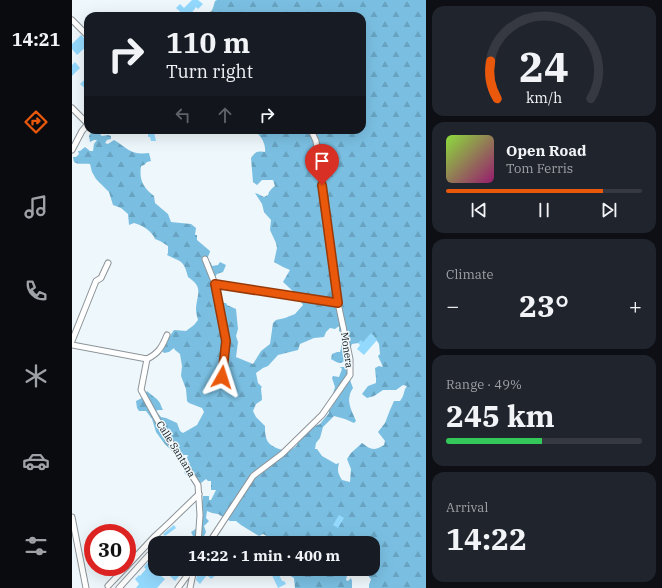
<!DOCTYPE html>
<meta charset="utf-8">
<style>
body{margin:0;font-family:"IBM Plex Serif",serif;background:#20242c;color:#f1f3f6;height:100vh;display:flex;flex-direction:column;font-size:15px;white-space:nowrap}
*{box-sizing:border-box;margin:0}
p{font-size:13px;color:#9ea1a6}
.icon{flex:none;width:22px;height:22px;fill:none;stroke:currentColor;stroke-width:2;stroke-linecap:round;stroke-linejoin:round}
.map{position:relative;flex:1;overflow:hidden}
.drawer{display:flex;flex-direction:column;gap:6px;padding:6px;background:#0d0f14;width:236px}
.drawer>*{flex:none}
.guide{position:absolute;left:12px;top:12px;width:282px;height:122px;border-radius:12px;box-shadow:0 4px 16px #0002;background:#171b24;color:#f1f3f6;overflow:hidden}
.speed{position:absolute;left:12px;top:524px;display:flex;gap:8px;font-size:20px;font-weight:700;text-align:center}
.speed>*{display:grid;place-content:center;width:52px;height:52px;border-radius:50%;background:#171b24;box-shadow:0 4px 16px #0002;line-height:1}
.speed .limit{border:6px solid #d22;background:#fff;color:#111}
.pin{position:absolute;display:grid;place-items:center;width:34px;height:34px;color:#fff;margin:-41px -17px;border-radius:50% 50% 50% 0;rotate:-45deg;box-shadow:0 0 4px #0007}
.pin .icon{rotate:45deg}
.me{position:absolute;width:44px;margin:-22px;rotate:6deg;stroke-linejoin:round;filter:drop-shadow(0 0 3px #0008)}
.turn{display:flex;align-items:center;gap:14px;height:84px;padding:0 16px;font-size:18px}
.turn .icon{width:52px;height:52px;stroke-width:2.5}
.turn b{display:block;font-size:28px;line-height:34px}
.lanes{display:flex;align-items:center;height:38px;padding:0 16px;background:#0003;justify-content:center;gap:20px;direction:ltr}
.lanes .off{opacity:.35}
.big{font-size:30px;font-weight:700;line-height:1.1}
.drawer .card{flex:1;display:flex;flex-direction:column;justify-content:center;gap:6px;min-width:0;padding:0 14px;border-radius:12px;background:#20242c}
.drawer .dial{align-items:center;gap:0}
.dial svg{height:104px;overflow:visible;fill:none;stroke:#363941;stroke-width:7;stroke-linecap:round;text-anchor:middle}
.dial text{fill:#f1f3f6;stroke:none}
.song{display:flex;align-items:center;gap:12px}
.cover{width:48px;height:48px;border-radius:6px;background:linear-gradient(135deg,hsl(90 70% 55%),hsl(320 70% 35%))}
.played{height:4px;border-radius:2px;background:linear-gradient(90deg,#ea580c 80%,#363941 80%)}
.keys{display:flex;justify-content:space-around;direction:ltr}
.heat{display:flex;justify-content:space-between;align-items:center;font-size:22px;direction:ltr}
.charge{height:6px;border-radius:3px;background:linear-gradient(90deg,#34c759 49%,#363941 0)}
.trip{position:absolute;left:76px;top:536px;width:232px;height:40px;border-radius:12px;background:#171b24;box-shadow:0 4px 16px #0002;font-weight:700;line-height:40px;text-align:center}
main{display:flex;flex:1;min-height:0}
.tabs{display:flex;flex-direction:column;width:72px;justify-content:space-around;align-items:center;background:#090b0e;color:#9ea1a6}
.tabs .icon{width:28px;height:28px}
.tabs .current{color:#ea580c}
.tabs b{font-size:18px;color:#f1f3f6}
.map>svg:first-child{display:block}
.forest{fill:url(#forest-firs);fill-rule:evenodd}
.building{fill:#93d9fd}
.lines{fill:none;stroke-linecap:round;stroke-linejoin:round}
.street-casing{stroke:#8d9499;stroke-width:7}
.street{stroke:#fff;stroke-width:5}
.route-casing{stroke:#983908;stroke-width:10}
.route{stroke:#ea580c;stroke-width:7}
.labels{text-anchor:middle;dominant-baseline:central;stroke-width:3;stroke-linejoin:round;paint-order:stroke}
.street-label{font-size:10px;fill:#121517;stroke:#eef7fb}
</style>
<main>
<nav class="tabs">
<b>14:21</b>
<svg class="icon current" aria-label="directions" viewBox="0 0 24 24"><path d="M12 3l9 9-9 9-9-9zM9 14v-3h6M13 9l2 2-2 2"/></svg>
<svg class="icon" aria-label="music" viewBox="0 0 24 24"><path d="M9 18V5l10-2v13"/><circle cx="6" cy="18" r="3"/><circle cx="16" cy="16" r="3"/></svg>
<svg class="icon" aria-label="phone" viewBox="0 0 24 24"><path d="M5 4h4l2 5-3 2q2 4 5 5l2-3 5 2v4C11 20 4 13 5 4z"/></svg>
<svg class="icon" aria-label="climate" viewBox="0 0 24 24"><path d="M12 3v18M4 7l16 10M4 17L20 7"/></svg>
<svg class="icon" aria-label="car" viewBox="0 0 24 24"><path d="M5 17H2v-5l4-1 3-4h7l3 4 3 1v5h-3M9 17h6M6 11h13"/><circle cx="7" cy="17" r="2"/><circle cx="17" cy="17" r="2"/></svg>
<svg class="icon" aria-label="filters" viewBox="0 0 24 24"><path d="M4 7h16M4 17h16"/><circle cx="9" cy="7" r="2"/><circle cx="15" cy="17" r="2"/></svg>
</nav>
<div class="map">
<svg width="354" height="588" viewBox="0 0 354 588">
<defs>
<pattern id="forest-firs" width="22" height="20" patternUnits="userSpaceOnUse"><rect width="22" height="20" fill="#7abfe2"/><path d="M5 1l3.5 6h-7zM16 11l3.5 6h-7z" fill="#68a3c1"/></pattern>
</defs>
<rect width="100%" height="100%" fill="#eef7fb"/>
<g class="forest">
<path d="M 145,0 L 354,0 L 354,588 L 297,588 L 297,585 L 299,579 L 297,577 L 293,569 L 301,569 L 301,543 L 208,543 L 191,534 L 187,536 L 169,525 L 164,521 L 158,521 L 146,514 L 140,513 L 135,511 L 134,518 L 137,521 L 132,526 L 134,532 L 130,540 L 131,543 L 124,543 L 127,538 L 124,537 L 123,536 L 121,536 L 119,532 C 129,526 129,522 125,512 L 130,503 L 131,496 L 137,496 L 137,500 L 139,500 L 144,490 L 139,490 L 139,481 L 136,481 L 134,479 L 129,483 L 126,481 L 122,481 L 117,477 L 115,477 L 115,475 L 113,474 L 112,471 L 118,464 L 115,458 L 116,455 L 108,455 L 102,453 L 92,443 L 84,432 L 80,419 L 74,411 L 67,411 L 65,408 L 64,401 L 70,398 L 75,391 C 79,395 85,398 88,403 C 89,406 90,408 91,410 L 86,410 L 84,411 L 89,417 L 94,418 L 105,423 L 108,431 L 111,433 L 125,425 L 132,412 L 130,408 L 117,403 L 115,401 L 114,389 L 109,376 L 110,366 L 108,354 L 103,350 L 102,348 L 97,352 L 92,353 L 90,351 L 91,346 L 102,330 L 114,331 L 122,325 L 126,320 C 125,316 124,313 124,309 C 125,293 132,288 116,277 C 112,260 109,262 95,255 L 96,253 L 96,246 L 88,241 L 83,239 C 80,231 70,225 62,223 L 57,225 L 56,214 L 49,208 L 41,205 L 37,192 L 24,179 L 20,172 L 18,164 C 13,163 6,165 2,162 L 1,157 L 4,157 L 7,154 L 6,151 L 8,151 L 13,147 L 18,151 L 21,151 L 22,144 L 25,140 L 22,140 L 18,142 L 17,136 L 20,131 L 26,132 L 30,136 L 36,135 L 39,136 L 39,139 L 35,140 L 33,143 L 36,144 L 42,140 C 57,149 58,155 77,153 L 79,161 L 75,162 L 72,165 L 69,166 C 67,180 71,187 82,196 L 83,203 L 96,214 L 99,222 L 119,224 L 124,228 L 123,235 L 125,235 L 125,240 L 138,251 L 138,252 L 135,259 L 139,263 L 140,266 L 146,265 L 148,262 L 154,265 L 151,272 L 145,274 L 143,277 L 144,281 L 147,284 L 148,293 L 151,303 L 154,303 L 155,305 L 164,309 L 166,329 L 164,336 L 166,342 L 164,357 L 181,364 L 189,351 L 198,344 L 201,323 L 204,320 L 213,318 L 223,314 L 231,305 L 223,293 L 211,282 L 218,270 L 211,267 L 202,262 L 205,248 L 204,243 L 198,230 L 199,220 L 192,212 L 190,204 L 183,193 L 186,194 L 192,197 L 196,195 C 197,191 199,189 203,186 L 201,180 L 190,180 L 185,185 L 181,182 L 179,158 C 184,151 185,151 193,152 C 194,143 189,137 183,130 L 290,130 L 290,16 L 137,16 L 141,8 L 143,1 ZM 267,326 L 267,331 L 272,336 C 269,341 270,347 268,352 L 265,352 L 260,354 L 259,359 C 268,364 268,365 276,358 L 278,349 L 280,344 L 293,342 L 301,335 L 307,344 L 308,354 L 306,356 L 311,367 L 307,366 L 303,368 L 304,378 L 304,383 L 296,386 L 290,394 L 295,398 L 302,396 L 311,390 L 324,390 L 331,385 L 335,386 C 331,391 333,395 328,401 L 322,401 L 318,410 L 313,423 L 306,432 L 313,441 L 312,445 C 302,451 299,450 290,443 L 279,453 L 275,459 L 279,469 L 278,482 L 270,480 C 266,473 265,471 267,463 L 264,464 L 250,456 L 245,449 L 243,449 L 244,443 L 248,438 L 251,427 L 262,416 L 273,419 L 282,423 L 284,421 C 279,409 273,400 281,388 L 275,372 L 276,367 L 268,367 L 270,369 L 267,377 L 261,376 L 260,378 L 263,387 L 260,397 L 260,407 L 257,410 L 257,413 L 248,424 L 234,430 L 228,435 L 225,435 L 227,439 L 225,445 C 224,446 222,448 220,449 C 212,452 201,448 196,442 C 193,437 193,431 193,426 L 184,417 L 181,411 L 184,404 L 190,400 L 189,388 L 190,387 L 186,383 L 184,373 L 191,368 L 196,366 L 206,355 L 226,350 L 228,344 L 242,338 L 252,337 L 254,332 L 258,328 L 263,329 Z"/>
<polygon points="208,569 275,569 276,571 274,580 276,581 279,578 280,581 280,588 223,588 222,578 215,574 205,573"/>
</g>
<g class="building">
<polygon points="120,0 126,0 131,4 126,9 124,7 119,14 116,12 113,16 104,8 108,4 112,8"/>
<polygon points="9,35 13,39 16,40 16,45 5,55 0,49 0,44"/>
<polygon points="3,62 8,68 0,76 0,65"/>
<polygon points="16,76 16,91 8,84"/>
<polygon points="76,132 82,132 84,141 79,141 78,137 76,137"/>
<polygon points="299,333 305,340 292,355 285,349 288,345 286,343 289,340 291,342"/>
<polygon points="267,515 272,518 266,528 261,525"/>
<polygon points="102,525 104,528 93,536 91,534"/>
<polygon points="83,550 83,559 79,563 83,566 83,569 86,569 90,572 88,575 93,579 85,588 64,588 67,584 63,579 67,575 68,576 74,569 72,567 80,557 81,555 80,553"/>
<polygon points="105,569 113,569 103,581 98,576"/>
<polygon points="126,569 145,569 148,572 139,579 135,575 128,584 124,580"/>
<polygon points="205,570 210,581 212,581 214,584 206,588 199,573"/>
</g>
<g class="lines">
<g class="street-casing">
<g id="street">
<polyline points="136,16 140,15 147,16"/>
<polyline points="0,20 16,36"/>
<polyline points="0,108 16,124"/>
<polyline points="0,150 10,131 16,124"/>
<polyline points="133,259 143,284 154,341 150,377"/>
<polyline points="143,284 266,303"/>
<polyline points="0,341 24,281 29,278 36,263"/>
<path d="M 0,345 L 75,359 C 87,353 90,347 95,335"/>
<polyline points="75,359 69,390 92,432 126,485 128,515 126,543"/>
<polyline points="0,517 14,588"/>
<polyline points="137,543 181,476 210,454 250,415 278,375 278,359 266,303 244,141 239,130"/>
<polyline points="55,566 83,536 97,523 127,494"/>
<polyline points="36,586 54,567"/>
<polyline points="47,588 77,555"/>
<polyline points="106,588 120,569"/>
<polyline points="118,588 122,569"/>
</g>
</g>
<use href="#street" class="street"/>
</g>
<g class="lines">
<g class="route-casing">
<polyline id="route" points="150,377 154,341 143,284 266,303 250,185"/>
</g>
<use href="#route" class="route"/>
</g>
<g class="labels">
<g class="street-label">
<text transform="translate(275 350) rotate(82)">Monera</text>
<text transform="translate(104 449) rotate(58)">Calle Santana</text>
</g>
</g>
</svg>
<div class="speed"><div class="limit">30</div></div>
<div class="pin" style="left:250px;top:185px;background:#d93025"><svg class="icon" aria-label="arrive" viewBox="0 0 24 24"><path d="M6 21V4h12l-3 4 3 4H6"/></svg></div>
<svg class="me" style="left:150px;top:377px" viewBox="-20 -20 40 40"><path d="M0-17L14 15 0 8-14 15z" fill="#ea580c" stroke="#fff" stroke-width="4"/></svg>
<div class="trip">14:22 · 1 min · 400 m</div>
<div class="guide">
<div class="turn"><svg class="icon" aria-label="right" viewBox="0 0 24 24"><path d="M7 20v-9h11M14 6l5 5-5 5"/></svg><div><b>110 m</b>Turn right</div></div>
<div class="lanes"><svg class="icon off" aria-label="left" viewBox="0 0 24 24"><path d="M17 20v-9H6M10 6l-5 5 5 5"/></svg><svg class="icon off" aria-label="ahead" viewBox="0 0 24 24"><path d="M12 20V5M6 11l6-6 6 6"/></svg><svg class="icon" aria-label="right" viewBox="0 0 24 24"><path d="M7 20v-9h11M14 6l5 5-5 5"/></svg></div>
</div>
</div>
<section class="drawer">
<div class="card dial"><svg viewBox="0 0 100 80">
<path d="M14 69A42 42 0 1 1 86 69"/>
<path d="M14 69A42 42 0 0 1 9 40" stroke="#ea580c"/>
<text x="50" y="56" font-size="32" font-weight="700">24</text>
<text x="50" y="72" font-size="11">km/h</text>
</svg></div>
<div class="card">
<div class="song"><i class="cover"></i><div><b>Open Road</b><p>Tom Ferris</p></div></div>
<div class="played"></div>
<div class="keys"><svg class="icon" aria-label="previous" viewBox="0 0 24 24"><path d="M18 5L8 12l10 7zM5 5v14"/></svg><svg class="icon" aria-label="pause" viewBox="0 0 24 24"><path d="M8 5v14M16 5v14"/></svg><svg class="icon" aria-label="next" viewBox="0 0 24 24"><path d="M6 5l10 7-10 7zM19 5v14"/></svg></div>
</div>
<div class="card"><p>Climate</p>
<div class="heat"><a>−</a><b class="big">23°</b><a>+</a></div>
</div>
<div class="card"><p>Range · 49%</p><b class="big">245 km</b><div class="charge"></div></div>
<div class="card"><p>Arrival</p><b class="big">14:22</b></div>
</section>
</main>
